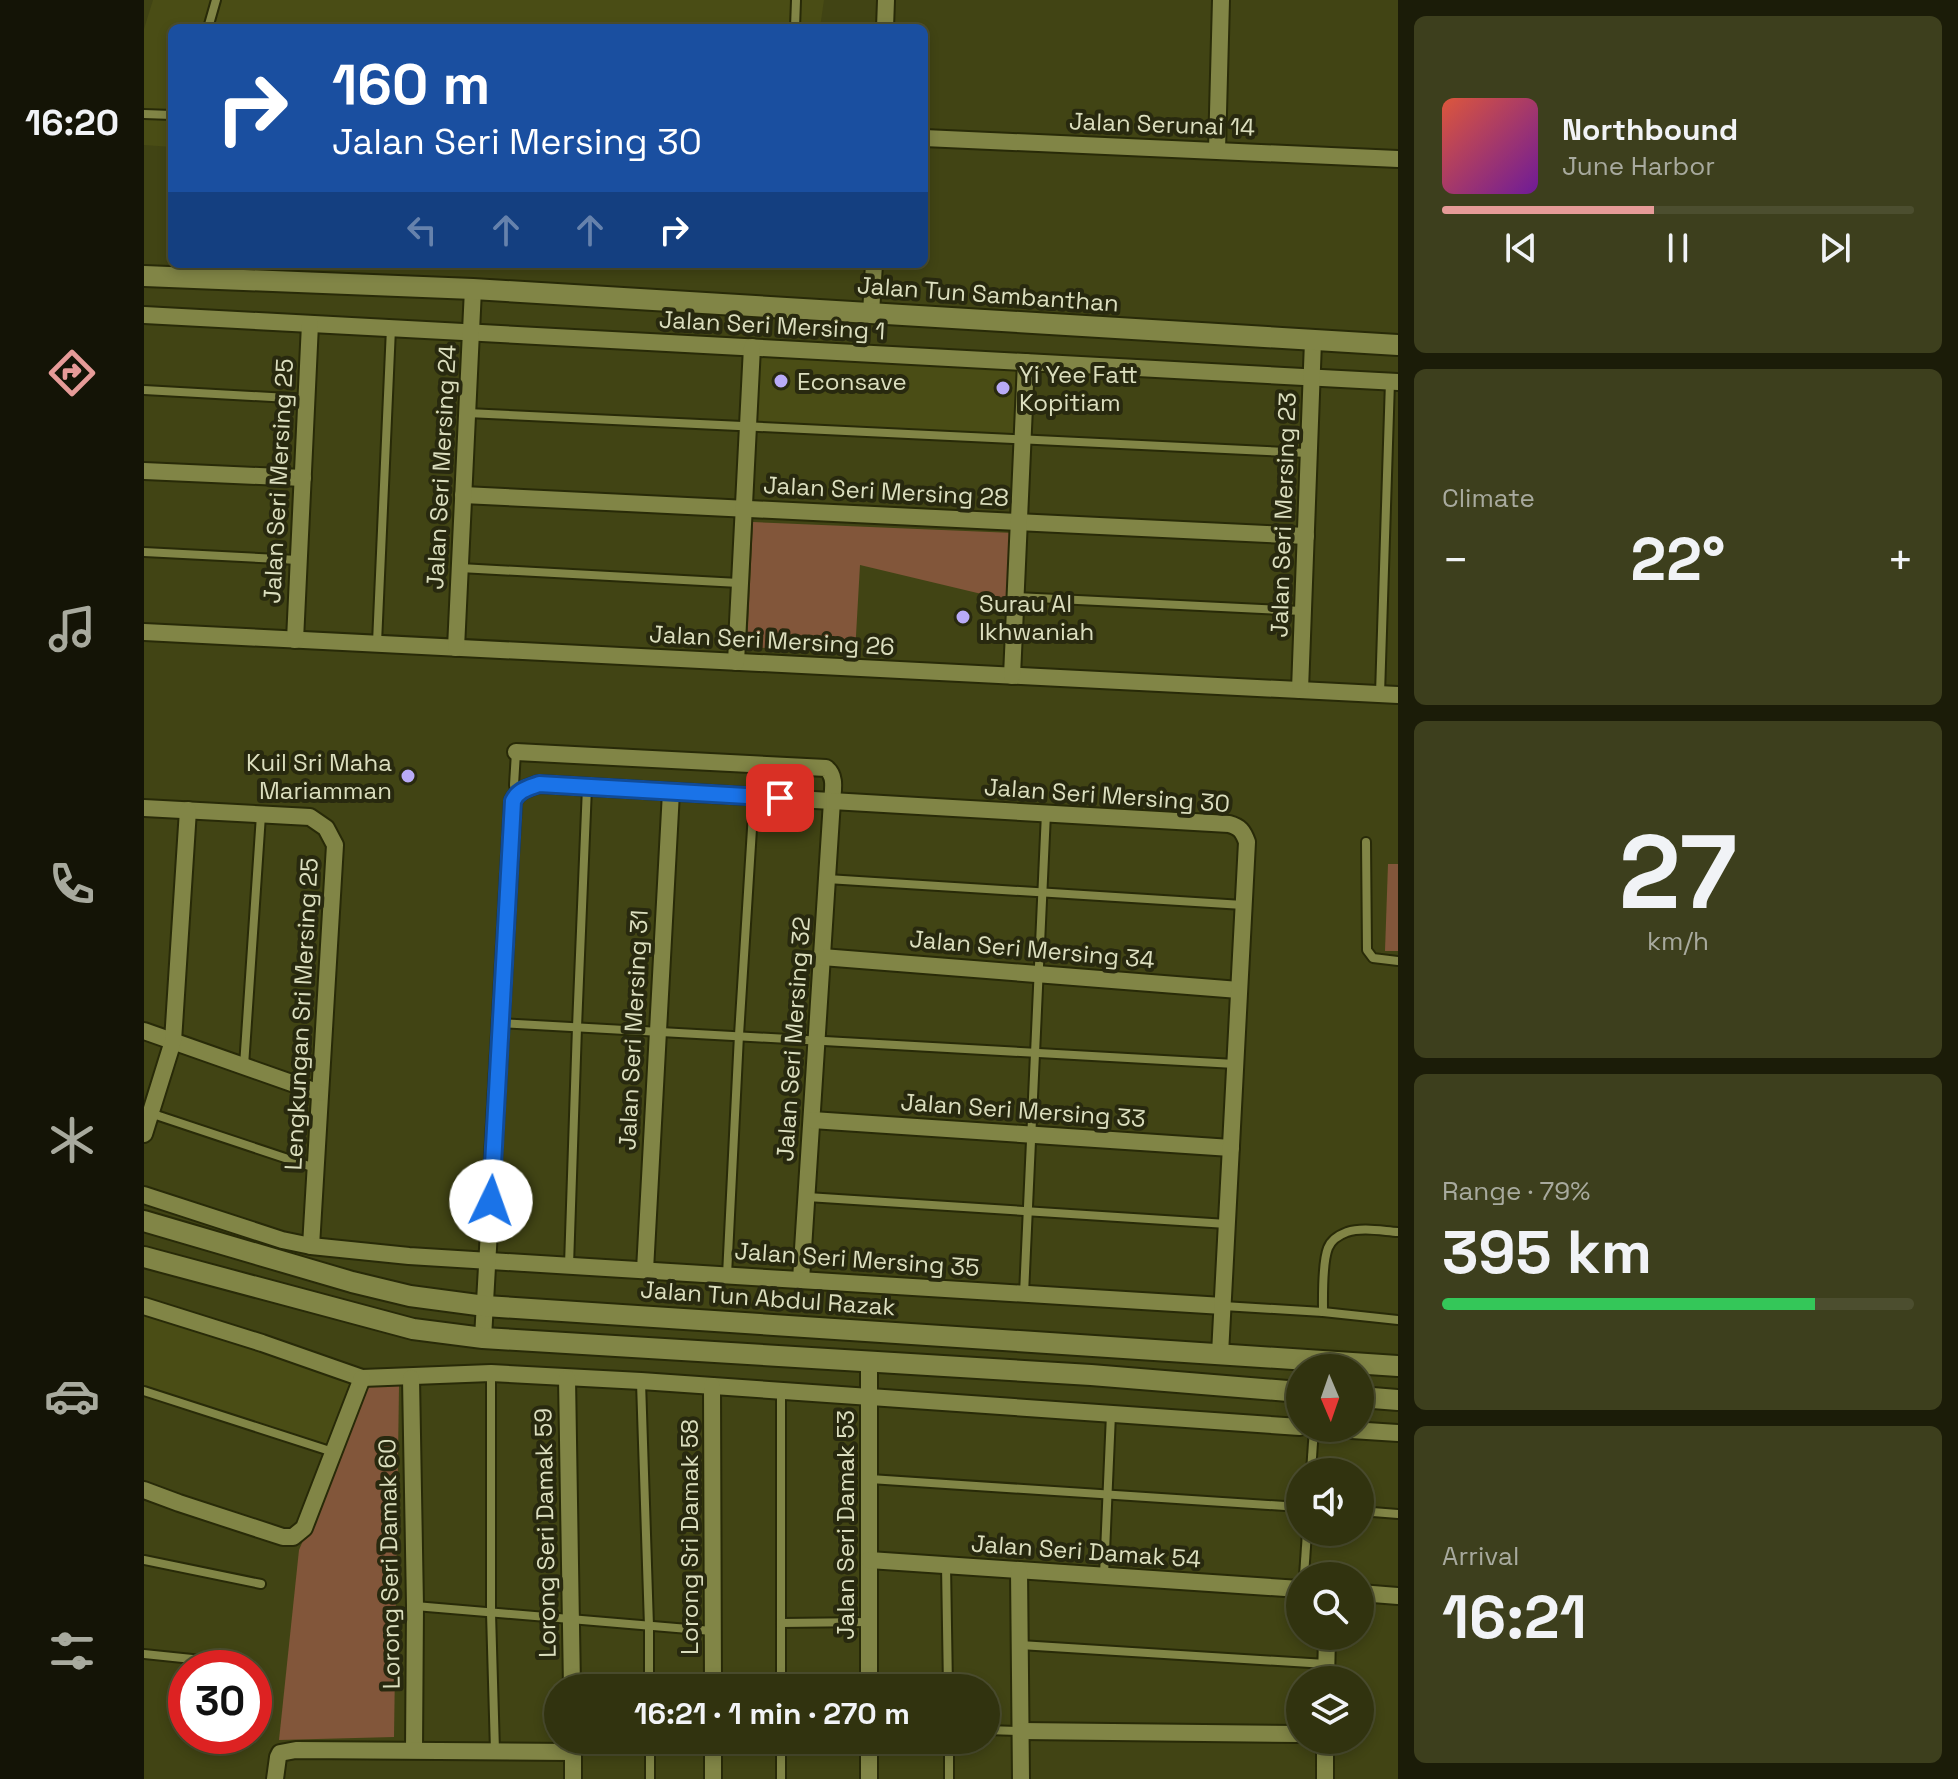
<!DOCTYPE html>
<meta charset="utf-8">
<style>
body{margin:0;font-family:"Space Grotesk",sans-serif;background:#3d3f1d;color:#f1f3f6;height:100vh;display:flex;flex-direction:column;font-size:30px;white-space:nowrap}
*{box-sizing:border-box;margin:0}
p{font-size:26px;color:#a8aa9e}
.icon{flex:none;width:44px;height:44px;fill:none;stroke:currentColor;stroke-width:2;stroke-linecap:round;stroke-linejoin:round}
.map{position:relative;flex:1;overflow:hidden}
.drawer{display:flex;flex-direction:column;gap:16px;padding:16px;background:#1b1c08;width:560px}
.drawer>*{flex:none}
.hud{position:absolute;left:24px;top:24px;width:760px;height:244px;border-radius:12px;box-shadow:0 4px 12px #0003,0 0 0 2px #4c4e2f;background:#1a4fa0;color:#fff;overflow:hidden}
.needle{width:52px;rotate:178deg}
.fabs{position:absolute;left:1142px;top:1354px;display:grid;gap:16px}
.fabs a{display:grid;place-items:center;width:88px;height:88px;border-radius:50%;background:#31330f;box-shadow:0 4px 12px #0003,0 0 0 2px #4c4e2f;font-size:40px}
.speed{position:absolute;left:24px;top:1650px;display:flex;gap:16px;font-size:40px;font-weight:700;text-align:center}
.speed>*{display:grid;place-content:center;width:104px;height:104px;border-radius:50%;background:#31330f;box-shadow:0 4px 12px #0003,0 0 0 2px #4c4e2f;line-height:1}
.speed .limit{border:12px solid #d22;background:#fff;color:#111}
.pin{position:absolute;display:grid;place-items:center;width:68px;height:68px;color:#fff;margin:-34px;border-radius:16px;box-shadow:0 4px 12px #0006}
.me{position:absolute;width:88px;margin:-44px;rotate:3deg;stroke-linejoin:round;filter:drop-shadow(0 0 6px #0008)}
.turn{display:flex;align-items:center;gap:28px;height:168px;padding:0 32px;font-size:36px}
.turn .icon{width:104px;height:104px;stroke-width:2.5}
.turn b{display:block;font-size:56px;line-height:68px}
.lanes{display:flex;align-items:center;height:76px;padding:0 32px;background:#0003;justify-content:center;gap:40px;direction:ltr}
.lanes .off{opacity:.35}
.big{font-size:60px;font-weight:800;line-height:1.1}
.drawer .tile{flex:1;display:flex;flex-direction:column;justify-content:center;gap:12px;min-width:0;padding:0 28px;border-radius:12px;background:#3d3f1d}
.drawer .dial{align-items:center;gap:0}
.dial b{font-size:104px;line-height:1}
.song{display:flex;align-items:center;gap:24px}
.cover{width:96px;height:96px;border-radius:12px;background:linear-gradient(135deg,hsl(10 70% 55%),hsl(280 70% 35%))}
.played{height:8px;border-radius:4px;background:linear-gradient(90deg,#e69b98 45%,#4c4e2f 45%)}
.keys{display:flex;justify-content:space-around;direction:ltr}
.heat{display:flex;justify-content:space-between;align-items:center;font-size:44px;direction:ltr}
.charge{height:12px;border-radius:6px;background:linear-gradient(90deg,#34c759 79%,#4c4e2f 0)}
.trip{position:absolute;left:400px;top:1674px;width:456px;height:80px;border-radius:40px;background:#31330f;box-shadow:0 4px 12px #0003,0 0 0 2px #4c4e2f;font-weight:800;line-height:80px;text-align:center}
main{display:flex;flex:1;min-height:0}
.tab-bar{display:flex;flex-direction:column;width:144px;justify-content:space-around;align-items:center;background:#141406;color:#a8aa9e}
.tab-bar .icon{width:56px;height:56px}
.tab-bar .selected{color:#e69b98}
.tab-bar b{font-size:36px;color:#f1f3f6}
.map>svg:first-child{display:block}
.built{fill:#4a4d15}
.green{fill:#82563a}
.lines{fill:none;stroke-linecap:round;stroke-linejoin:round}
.lane-casing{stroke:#282a08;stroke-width:12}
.street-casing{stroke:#282a08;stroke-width:20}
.secondary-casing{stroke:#282a08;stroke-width:24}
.lane{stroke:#818546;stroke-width:8}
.street{stroke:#818546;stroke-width:16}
.secondary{stroke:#818546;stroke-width:20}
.route-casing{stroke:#114b97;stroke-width:20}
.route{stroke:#1a73e8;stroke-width:14}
.poi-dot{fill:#b9abf7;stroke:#28290f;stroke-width:3}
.labels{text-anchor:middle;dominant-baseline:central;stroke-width:8;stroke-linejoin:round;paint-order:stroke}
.street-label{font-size:24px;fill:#dbdebe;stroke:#28290f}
.poi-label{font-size:24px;fill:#dbdebe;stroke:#28290f;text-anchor:start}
</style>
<main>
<nav class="tab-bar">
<b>16:20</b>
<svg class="icon selected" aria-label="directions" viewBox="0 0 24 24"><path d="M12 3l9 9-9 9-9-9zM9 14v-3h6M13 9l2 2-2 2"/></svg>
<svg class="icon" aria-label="music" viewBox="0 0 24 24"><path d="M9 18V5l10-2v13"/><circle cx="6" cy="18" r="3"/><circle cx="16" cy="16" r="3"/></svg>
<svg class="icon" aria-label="phone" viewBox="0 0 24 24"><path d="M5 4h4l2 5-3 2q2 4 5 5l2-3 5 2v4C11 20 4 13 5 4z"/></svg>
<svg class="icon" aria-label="climate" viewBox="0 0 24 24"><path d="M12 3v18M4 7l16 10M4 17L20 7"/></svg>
<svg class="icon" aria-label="car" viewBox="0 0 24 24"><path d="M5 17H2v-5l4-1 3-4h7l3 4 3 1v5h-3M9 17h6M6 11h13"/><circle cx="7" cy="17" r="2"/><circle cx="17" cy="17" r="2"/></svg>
<svg class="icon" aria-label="filters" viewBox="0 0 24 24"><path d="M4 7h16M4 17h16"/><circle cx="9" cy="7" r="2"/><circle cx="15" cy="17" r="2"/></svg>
</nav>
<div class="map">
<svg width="1254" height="1779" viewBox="0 0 1254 1779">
<rect width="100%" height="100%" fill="#414414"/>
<g class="built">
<polygon points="9,0 680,0 676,28 28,28 28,147 0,145 0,29"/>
<polygon points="614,354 876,367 874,437 610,424"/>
<polygon points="0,1313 211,1383 186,1446 0,1386"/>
</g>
<g class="green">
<polygon points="609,522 870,533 867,601 716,565 711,653 603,647"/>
<polygon points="1244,864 1254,864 1254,951 1241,951"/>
<polygon points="224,1386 255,1386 250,1737 135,1740 155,1550"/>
</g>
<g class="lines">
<g class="lane-casing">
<g id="lane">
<polyline points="64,28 72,0"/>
<polyline points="651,28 652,0"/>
<polyline points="0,114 28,115"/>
<polyline points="0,390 162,399"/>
<polyline points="323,413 1164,453"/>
<polyline points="0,552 154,560"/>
<polyline points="316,568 595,583"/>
<polyline points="872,597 1158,611"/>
<polyline points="233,643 247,328"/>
<polyline points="1236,694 1246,381"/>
<polyline points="372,752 370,785 372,795"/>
<polyline points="1222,842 1223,950 1229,958 1254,961"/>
<polyline points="683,879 1099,905"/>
<polyline points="357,1023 1091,1064"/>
<polyline points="100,1066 117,815"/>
<polyline points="6,1113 171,1168"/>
<polyline points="663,1197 1083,1224"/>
<polyline points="425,1265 433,1027 443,787"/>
<polyline points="583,1275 595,1035 610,797"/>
<polyline points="880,1294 902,813"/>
<polyline points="1079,1306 1179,1312 1254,1320"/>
<path d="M 1179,1312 C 1179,1296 1178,1263 1184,1248 C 1187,1240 1195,1235 1203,1232 C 1218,1227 1238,1231 1254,1232"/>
<polyline points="347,1373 347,1613 351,1751"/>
<polyline points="497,1382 505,1626 505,1688"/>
<polyline points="0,1391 189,1452"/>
<polyline points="637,1391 637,1688"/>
<polyline points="1167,1472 1170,1428"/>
<polyline points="726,1479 1156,1507"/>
<polyline points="1216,1511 1254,1514"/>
<polyline points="0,1560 117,1584"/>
<polyline points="802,1565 804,1688"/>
<polyline points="960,1575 967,1414"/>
<polyline points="1160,1576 1163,1532"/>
<polyline points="271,1606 568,1631"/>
<polyline points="637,1623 725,1622"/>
<polyline points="876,1645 1182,1664"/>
<polyline points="0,1654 77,1662"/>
<polyline points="842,1730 877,1731"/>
<polyline points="506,1740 506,1779"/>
<polyline points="637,1740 637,1779"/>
<polyline points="805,1779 805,1740"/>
</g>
</g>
<g class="street-casing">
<g id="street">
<polyline points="741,28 742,0"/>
<polyline points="780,138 1254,159"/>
<polyline points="1073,150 1077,0"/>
<polyline points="727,313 730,264"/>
<polyline points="0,315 1254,382"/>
<polyline points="0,471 159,478"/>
<polyline points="319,495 1162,536"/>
<polyline points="0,632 1254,695"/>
<polyline points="151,640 166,324"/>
<polyline points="312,648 329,289"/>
<polyline points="592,662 608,347"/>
<polyline points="868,676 882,362"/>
<polyline points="1156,690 1169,341"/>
<path d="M 372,752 L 682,768 C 692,776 689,789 688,801 L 657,1280"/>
<polyline points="0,808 166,817 182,828 191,845 167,1246"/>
<polyline points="678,957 1095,990"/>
<polyline points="0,1031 176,1093"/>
<polyline points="668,1120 1087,1148"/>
<polyline points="0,1134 29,1041 44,810"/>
<polyline points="0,1195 138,1240 167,1246 265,1256 1079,1306"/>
<polyline points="501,1270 527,792"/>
<polyline points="0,1306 118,1343 218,1378 347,1373 497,1381 1156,1427"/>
<path d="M 339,1338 L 369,801 C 374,790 384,788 395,784 L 1085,824 C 1096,827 1099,831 1103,842 L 1076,1354"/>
<polyline points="725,1363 725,1688"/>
<polyline points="267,1378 271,1606 270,1750"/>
<polyline points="423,1378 428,1688"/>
<polyline points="568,1386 569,1688"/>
<polyline points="1176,1428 1254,1433"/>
<polyline points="0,1490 35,1503 139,1537 149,1537 160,1528 218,1378"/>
<polyline points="725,1560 1156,1589"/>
<polyline points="875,1570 877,1779"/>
<polyline points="1216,1593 1254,1596"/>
<polyline points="1182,1680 1183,1636"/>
<polyline points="877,1731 1156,1734"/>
<polyline points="429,1740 429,1779"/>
<polyline points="725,1740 725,1779"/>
<polyline points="1181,1740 1181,1779"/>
<polyline points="131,1779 134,1757 136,1753 152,1750 429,1752"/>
<polyline points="569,1779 569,1740"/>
</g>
</g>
<g class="secondary-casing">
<g id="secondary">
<polyline points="0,276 329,289 1254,345"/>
<polyline points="0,1221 208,1282 266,1296 341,1306 1254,1366"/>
<polyline points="0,1257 269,1329 339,1338 947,1375 1156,1392"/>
<polyline points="1216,1397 1254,1400"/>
</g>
</g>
<use href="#lane" class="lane"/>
<use href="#street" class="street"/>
<use href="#secondary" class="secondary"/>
</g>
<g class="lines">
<g class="route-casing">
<path id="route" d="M 347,1201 L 369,801 C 374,790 384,788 395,784 L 636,798"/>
</g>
<use href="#route" class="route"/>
</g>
<g class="poi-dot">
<circle cx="637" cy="381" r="8"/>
<circle cx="859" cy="388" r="8"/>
<circle cx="819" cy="617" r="8"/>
<circle cx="264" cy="776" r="8"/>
</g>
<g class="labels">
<g class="street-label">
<text transform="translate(1018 124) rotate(2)">Jalan Serunai 14</text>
<text transform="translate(844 294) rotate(4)">Jalan Tun Sambanthan</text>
<text transform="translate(628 325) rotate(3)">Jalan Seri Mersing 1</text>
<text transform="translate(297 467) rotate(-87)">Jalan Seri Mersing 24</text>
<text transform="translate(134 481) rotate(-87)">Jalan Seri Mersing 25</text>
<text transform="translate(742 491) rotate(3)">Jalan Seri Mersing 28</text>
<text transform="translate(1139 515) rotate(-88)">Jalan Seri Mersing 23</text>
<text transform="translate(628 640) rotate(3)">Jalan Seri Mersing 26</text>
<text transform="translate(963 795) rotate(4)">Jalan Seri Mersing 30</text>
<text transform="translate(888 949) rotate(5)">Jalan Seri Mersing 34</text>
<text transform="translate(157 1014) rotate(-87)">Lengkungan Sri Mersing 25</text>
<text transform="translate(489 1030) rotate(-87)">Jalan Seri Mersing 31</text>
<text transform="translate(649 1039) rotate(-86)">Jalan Seri Mersing 32</text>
<text transform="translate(879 1110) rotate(4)">Jalan Seri Mersing 33</text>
<text transform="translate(713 1259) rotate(4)">Jalan Seri Mersing 35</text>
<text transform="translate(624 1298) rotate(4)">Jalan Tun Abdul Razak</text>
<text transform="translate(701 1525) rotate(-90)">Jalan Seri Damak 53</text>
<text transform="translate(401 1533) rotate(-91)">Lorong Seri Damak 59</text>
<text transform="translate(545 1537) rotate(-90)">Lorong Sri Damak 58</text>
<text transform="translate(942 1551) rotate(4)">Jalan Seri Damak 54</text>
<text transform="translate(245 1564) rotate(-91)">Lorong Seri Damak 60</text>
</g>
<g class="poi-label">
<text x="875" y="374">Yi Yee Fatt<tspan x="875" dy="28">Kopitiam</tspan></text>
<text x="653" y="381">Econsave</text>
<text x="835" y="603">Surau Al<tspan x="835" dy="28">Ikhwaniah</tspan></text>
<text x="248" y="762" text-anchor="end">Kuil Sri Maha<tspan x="248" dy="28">Mariamman</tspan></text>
</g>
</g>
</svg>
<div class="fabs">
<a><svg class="needle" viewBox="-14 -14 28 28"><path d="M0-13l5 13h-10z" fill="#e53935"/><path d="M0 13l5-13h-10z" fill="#a8aa9e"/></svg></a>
<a><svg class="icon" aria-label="sound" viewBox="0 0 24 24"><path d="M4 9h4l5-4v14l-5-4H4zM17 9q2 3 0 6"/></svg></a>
<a><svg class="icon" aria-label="search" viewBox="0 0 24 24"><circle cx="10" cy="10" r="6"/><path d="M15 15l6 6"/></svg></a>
<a><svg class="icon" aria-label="layers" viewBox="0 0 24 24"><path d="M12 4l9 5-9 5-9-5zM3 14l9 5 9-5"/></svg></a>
</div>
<div class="speed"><div class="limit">30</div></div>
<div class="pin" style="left:636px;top:798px;background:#d93025"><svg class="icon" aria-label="arrive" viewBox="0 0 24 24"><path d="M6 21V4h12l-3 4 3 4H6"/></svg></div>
<svg class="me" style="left:347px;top:1201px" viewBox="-20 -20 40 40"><circle r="19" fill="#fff"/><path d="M0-13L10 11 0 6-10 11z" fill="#1a73e8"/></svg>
<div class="trip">16:21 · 1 min · 270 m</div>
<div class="hud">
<div class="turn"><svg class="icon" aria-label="right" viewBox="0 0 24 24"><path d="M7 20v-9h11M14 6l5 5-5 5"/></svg><div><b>160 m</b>Jalan Seri Mersing 30</div></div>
<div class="lanes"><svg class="icon off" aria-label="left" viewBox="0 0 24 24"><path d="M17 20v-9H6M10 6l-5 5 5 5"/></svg><svg class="icon off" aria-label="ahead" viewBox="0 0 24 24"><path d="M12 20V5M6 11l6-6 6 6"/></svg><svg class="icon off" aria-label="ahead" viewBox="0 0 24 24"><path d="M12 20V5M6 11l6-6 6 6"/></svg><svg class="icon" aria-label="right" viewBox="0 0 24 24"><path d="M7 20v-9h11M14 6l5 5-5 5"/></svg></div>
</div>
</div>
<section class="drawer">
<div class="tile">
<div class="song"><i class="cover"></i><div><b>Northbound</b><p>June Harbor</p></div></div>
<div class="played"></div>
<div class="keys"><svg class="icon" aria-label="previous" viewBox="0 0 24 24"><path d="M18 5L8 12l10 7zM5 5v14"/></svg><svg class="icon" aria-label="pause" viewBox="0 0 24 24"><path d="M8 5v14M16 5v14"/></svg><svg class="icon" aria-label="next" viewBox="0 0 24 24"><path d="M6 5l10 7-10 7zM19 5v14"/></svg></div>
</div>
<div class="tile"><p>Climate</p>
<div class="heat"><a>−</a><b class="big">22°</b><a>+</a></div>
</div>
<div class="tile dial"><b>27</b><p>km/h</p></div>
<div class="tile"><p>Range · 79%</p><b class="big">395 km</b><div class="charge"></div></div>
<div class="tile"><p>Arrival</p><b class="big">16:21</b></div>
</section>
</main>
